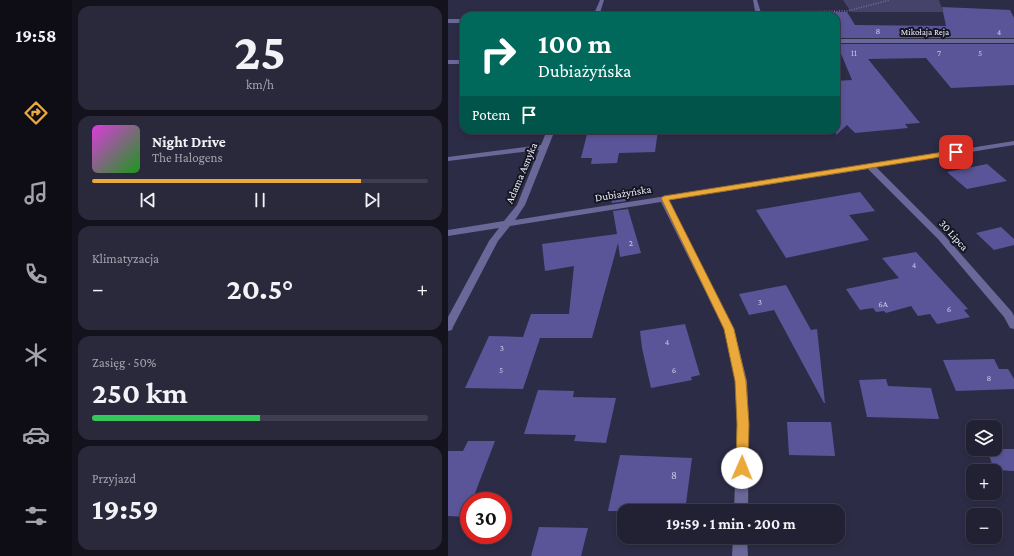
<!DOCTYPE html>
<html lang="pl">
<meta charset="utf-8">
<style>
body{margin:0;font-family:"Crimson Pro",serif;background:#2a293c;color:#f1f3f6;height:100vh;display:flex;flex-direction:column;font-size:15px;white-space:nowrap}
*{box-sizing:border-box;margin:0}
p{font-size:13px;color:#a2a3ac}
.icon{flex:none;width:22px;height:22px;fill:none;stroke:currentColor;stroke-width:2;stroke-linecap:round;stroke-linejoin:round}
.map{position:relative;flex:1;overflow:hidden}
.drawer{display:flex;flex-direction:column;gap:6px;padding:6px;background:#13121d;width:376px}
.drawer>*{flex:none}
.guide{position:absolute;left:12px;top:12px;width:380px;height:122px;border-radius:12px;box-shadow:0 2px 6px #0003,0 0 0 1px #3f3e4f;background:#00695c;color:#fff;overflow:hidden}
.controls{position:absolute;left:518px;top:420px;display:grid;gap:8px}
.controls a{display:grid;place-items:center;width:36px;height:36px;border-radius:8px;background:#222134;box-shadow:0 2px 6px #0003,0 0 0 1px #3f3e4f;font-size:20px}
.speed{position:absolute;left:12px;top:492px;display:flex;gap:8px;font-size:20px;font-weight:700;text-align:center}
.speed>*{display:grid;place-content:center;width:52px;height:52px;border-radius:50%;background:#222134;box-shadow:0 2px 6px #0003,0 0 0 1px #3f3e4f;line-height:1}
.speed .limit{border:6px solid #d22;background:#fff;color:#111}
.pin{position:absolute;display:grid;place-items:center;width:34px;height:34px;color:#fff;margin:-17px;border-radius:8px;box-shadow:0 2px 6px #0006}
.me{position:absolute;width:44px;margin:-22px;rotate:1deg;stroke-linejoin:round;filter:drop-shadow(0 0 3px #0008)}
.turn{display:flex;align-items:center;gap:14px;height:84px;padding:0 12px;font-size:18px}
.turn .icon{width:52px;height:52px;stroke-width:2.5}
.turn b{display:block;font-size:28px;line-height:34px}
.then{display:flex;align-items:center;height:38px;padding:0 12px;background:#0003;gap:8px;font-size:15px}
.big{font-size:30px;font-weight:700;line-height:1.1}
.drawer .widget{flex:1;display:flex;flex-direction:column;justify-content:center;gap:6px;min-width:0;padding:0 14px;border-radius:12px;background:#2a293c}
.drawer .dial{align-items:center;gap:0}
.dial b{font-size:52px;line-height:1}
.song{display:flex;align-items:center;gap:12px}
.cover{width:48px;height:48px;border-radius:6px;background:linear-gradient(135deg,hsl(300 70% 55%),hsl(120 70% 35%))}
.played{height:4px;border-radius:2px;background:linear-gradient(90deg,#eca93b 80%,#3f3e4f 80%)}
.keys{display:flex;justify-content:space-around;direction:ltr}
.heat{display:flex;justify-content:space-between;align-items:center;font-size:22px;direction:ltr}
.charge{height:6px;border-radius:3px;background:linear-gradient(90deg,#34c759 50%,#3f3e4f 0)}
.trip{position:absolute;left:169px;top:504px;width:228px;height:40px;border-radius:12px;background:#222134;box-shadow:0 2px 6px #0003,0 0 0 1px #3f3e4f;font-weight:700;line-height:40px;text-align:center}
main{display:flex;flex:1;min-height:0}
.menu{display:flex;flex-direction:column;width:72px;justify-content:space-around;align-items:center;background:#0e0d15;color:#a2a3ac}
.menu .icon{width:28px;height:28px}
.menu .active{color:#eca93b}
.menu b{font-size:18px;color:#f1f3f6}
.map>svg:first-child{display:block}
.green{fill:#45436a}
.building{fill:#5a5598}
.lines{fill:none;stroke-linecap:round;stroke-linejoin:round}
.path{stroke:#74748a;stroke-width:1.5;stroke-dasharray:1 1.5;stroke-linecap:butt}
.minor{fill:#696898;fill-rule:evenodd}
.route{fill:#eca93b;stroke:#996e26}
.labels{text-anchor:middle;dominant-baseline:central;stroke-width:4;stroke-linejoin:round;paint-order:stroke}
.number-label{font-size:9px;fill:#c8c6e4}
.far-street-label{font-size:9px;fill:#ececfd;stroke:#161622}
.street-label{font-size:11px;fill:#ececfd;stroke:#161622}
.near-number-label{font-size:11px;fill:#c8c6e4}
</style>
<main>
<nav class="menu">
<b>19:58</b>
<svg class="icon active" aria-label="directions" viewBox="0 0 24 24"><path d="M12 3l9 9-9 9-9-9zM9 14v-3h6M13 9l2 2-2 2"/></svg>
<svg class="icon" aria-label="music" viewBox="0 0 24 24"><path d="M9 18V5l10-2v13"/><circle cx="6" cy="18" r="3"/><circle cx="16" cy="16" r="3"/></svg>
<svg class="icon" aria-label="phone" viewBox="0 0 24 24"><path d="M5 4h4l2 5-3 2q2 4 5 5l2-3 5 2v4C11 20 4 13 5 4z"/></svg>
<svg class="icon" aria-label="climate" viewBox="0 0 24 24"><path d="M12 3v18M4 7l16 10M4 17L20 7"/></svg>
<svg class="icon" aria-label="car" viewBox="0 0 24 24"><path d="M5 17H2v-5l4-1 3-4h7l3 4 3 1v5h-3M9 17h6M6 11h13"/><circle cx="7" cy="17" r="2"/><circle cx="17" cy="17" r="2"/></svg>
<svg class="icon" aria-label="filters" viewBox="0 0 24 24"><path d="M4 7h16M4 17h16"/><circle cx="9" cy="7" r="2"/><circle cx="15" cy="17" r="2"/></svg>
</nav>
<section class="drawer">
<div class="widget dial"><b>25</b><p>km/h</p></div>
<div class="widget">
<div class="song"><i class="cover"></i><div><b>Night Drive</b><p>The Halogens</p></div></div>
<div class="played"></div>
<div class="keys"><svg class="icon" aria-label="previous" viewBox="0 0 24 24"><path d="M18 5L8 12l10 7zM5 5v14"/></svg><svg class="icon" aria-label="pause" viewBox="0 0 24 24"><path d="M8 5v14M16 5v14"/></svg><svg class="icon" aria-label="next" viewBox="0 0 24 24"><path d="M6 5l10 7-10 7zM19 5v14"/></svg></div>
</div>
<div class="widget"><p>Klimatyzacja</p>
<div class="heat"><a>−</a><b class="big">20.5°</b><a>+</a></div>
</div>
<div class="widget"><p>Zasięg · 50%</p><b class="big">250 km</b><div class="charge"></div></div>
<div class="widget"><p>Przyjazd</p><b class="big">19:59</b></div>
</section>
<div class="map">
<svg width="566" height="556" viewBox="0 0 566 556">
<rect width="100%" height="100%" fill="#2d2c46"/>
<polygon class="green" points="395,0 491,0 495,12 403,12"/>
<g class="building">
<polygon points="494,7 562,10 566,18 566,38 388,38 388,16 377,16 375,12 399,12 407,25 498,26"/>
<polygon points="389,44 566,44 566,85 503,88 478,58 420,59 472,123 457,124 460,128 407,133 399,125 388,135 388,81 404,80"/>
<polygon points="140,130 210,130 207,152 171,153 169,163 143,164 144,158 133,158"/>
<polygon points="539,164 559,181 519,189 499,172"/>
<polygon points="412,192 427,211 401,215 421,240 338,258 308,210"/>
<polygon points="176,194 178,201 164,203 163,197"/>
<polygon points="180,209 193,253 172,257 170,243 144,338 92,338 75,389 17,388 41,336 75,337 83,314 121,314 126,266 97,271 94,244 169,234 165,211"/>
<polygon points="553,227 566,239 566,245 546,250 528,233"/>
<polygon points="468,252 520,309 516,310 522,317 489,324 482,314 470,316 463,306 438,313 436,311 428,312 425,308 412,310 398,289 451,278 434,258"/>
<polygon points="338,285 363,330 369,329 377,403 376,403 326,310 301,315 291,294"/>
<polygon points="237,324 252,375 243,377 244,380 203,388 194,348 192,331"/>
<polygon points="546,359 551,369 560,369 566,379 566,389 508,391 495,360"/>
<polygon points="438,379 440,386 483,388 491,419 419,417 411,380"/>
<polygon points="90,390 126,391 125,397 168,398 158,443 126,441 128,435 76,434"/>
<polygon points="339,422 383,422 387,456 341,455"/>
<polygon points="20,441 47,441 24,501 21,501 21,510 19,517 0,516 0,451 15,451"/>
<polygon points="539,449 566,449 566,471 546,470"/>
<polygon points="172,455 244,458 237,511 160,511"/>
<polygon points="91,527 140,528 133,556 83,556"/>
</g>
<g class="lines">
<g class="path">
<polyline points="326,12 399,11 442,0"/>
<polyline points="166,14 293,13"/>
</g>
<g class="minor">
<polygon points="152,0 156,0 151,16 145,16"/>
<polygon points="305,0 309,0 314,16 308,16"/>
<rect x="0" y="19" width="16" height="4"/>
<rect x="388" y="39" width="178" height="4"/>
<rect x="0" y="60" width="16" height="4"/>
<polygon points="99,130 107,130 77,205 67,220 566,141 566,145 428,167 496,235 564,312 566,316 566,329 562,328 556,317 490,239 420,169 221,200 286,329 299,381 301,424 300,511 286,511 289,424 287,381 276,329 213,202 62,226 50,241 5,327 4,330 0,331 0,317 41,241 51,228 0,236 0,230 56,221 69,205 91,150 0,161 0,157 93,145"/>
<polygon points="285,537 299,537 300,556 284,556"/>
</g>
</g>
<polygon class="route" points="508,150 512,152 511,154 221,200 286,329 298,381 301,424 300,468 298,471 294,473 289,471 288,468 289,424 287,381 276,329 213,198 216,196"/>
<g class="labels">
<g class="number-label">
<text x="430" y="31">8</text>
<text x="551" y="32">4</text>
<text x="406" y="53">11</text>
<text x="491" y="53">7</text>
<text x="532" y="53">5</text>
<text x="183" y="243">2</text>
<text x="466" y="265">4</text>
<text x="312" y="302">3</text>
<text x="435" y="304">6A</text>
<text x="501" y="309">6</text>
<text x="219" y="342">4</text>
<text x="54" y="348">3</text>
<text x="53" y="370">5</text>
<text x="226" y="370">6</text>
<text x="541" y="378">8</text>
</g>
<g class="far-street-label">
<text x="477" y="32">Mikołaja Reja</text>
</g>
<g class="street-label">
<text transform="translate(73 173) rotate(-67)">Adama Asnyka</text>
<text transform="translate(175 193) rotate(-9)">Dubiażyńska</text>
<text transform="translate(506 235) rotate(48)">30 Lipca</text>
</g>
<g class="near-number-label">
<text x="226" y="475">8</text>
</g>
</g>
</svg>
<div class="controls">
<a><svg class="icon" aria-label="layers" viewBox="0 0 24 24"><path d="M12 4l9 5-9 5-9-5zM3 14l9 5 9-5"/></svg></a>
<a>+</a>
<a>−</a>
</div>
<div class="speed"><div class="limit">30</div></div>
<div class="pin" style="left:508px;top:152px;background:#d93025"><svg class="icon" aria-label="arrive" viewBox="0 0 24 24"><path d="M6 21V4h12l-3 4 3 4H6"/></svg></div>
<svg class="me" style="left:294px;top:468px" viewBox="-20 -20 40 40"><circle r="19" fill="#fff"/><path d="M0-13L10 11 0 6-10 11z" fill="#eca93b"/></svg>
<div class="trip">19:59 · 1 min · 200 m</div>
<div class="guide">
<div class="turn"><svg class="icon" aria-label="right" viewBox="0 0 24 24"><path d="M7 20v-9h11M14 6l5 5-5 5"/></svg><div><b>100 m</b>Dubiażyńska</div></div>
<div class="then">Potem<svg class="icon" aria-label="arrive" viewBox="0 0 24 24"><path d="M6 21V4h12l-3 4 3 4H6"/></svg></div>
</div>
</div>
</main>
